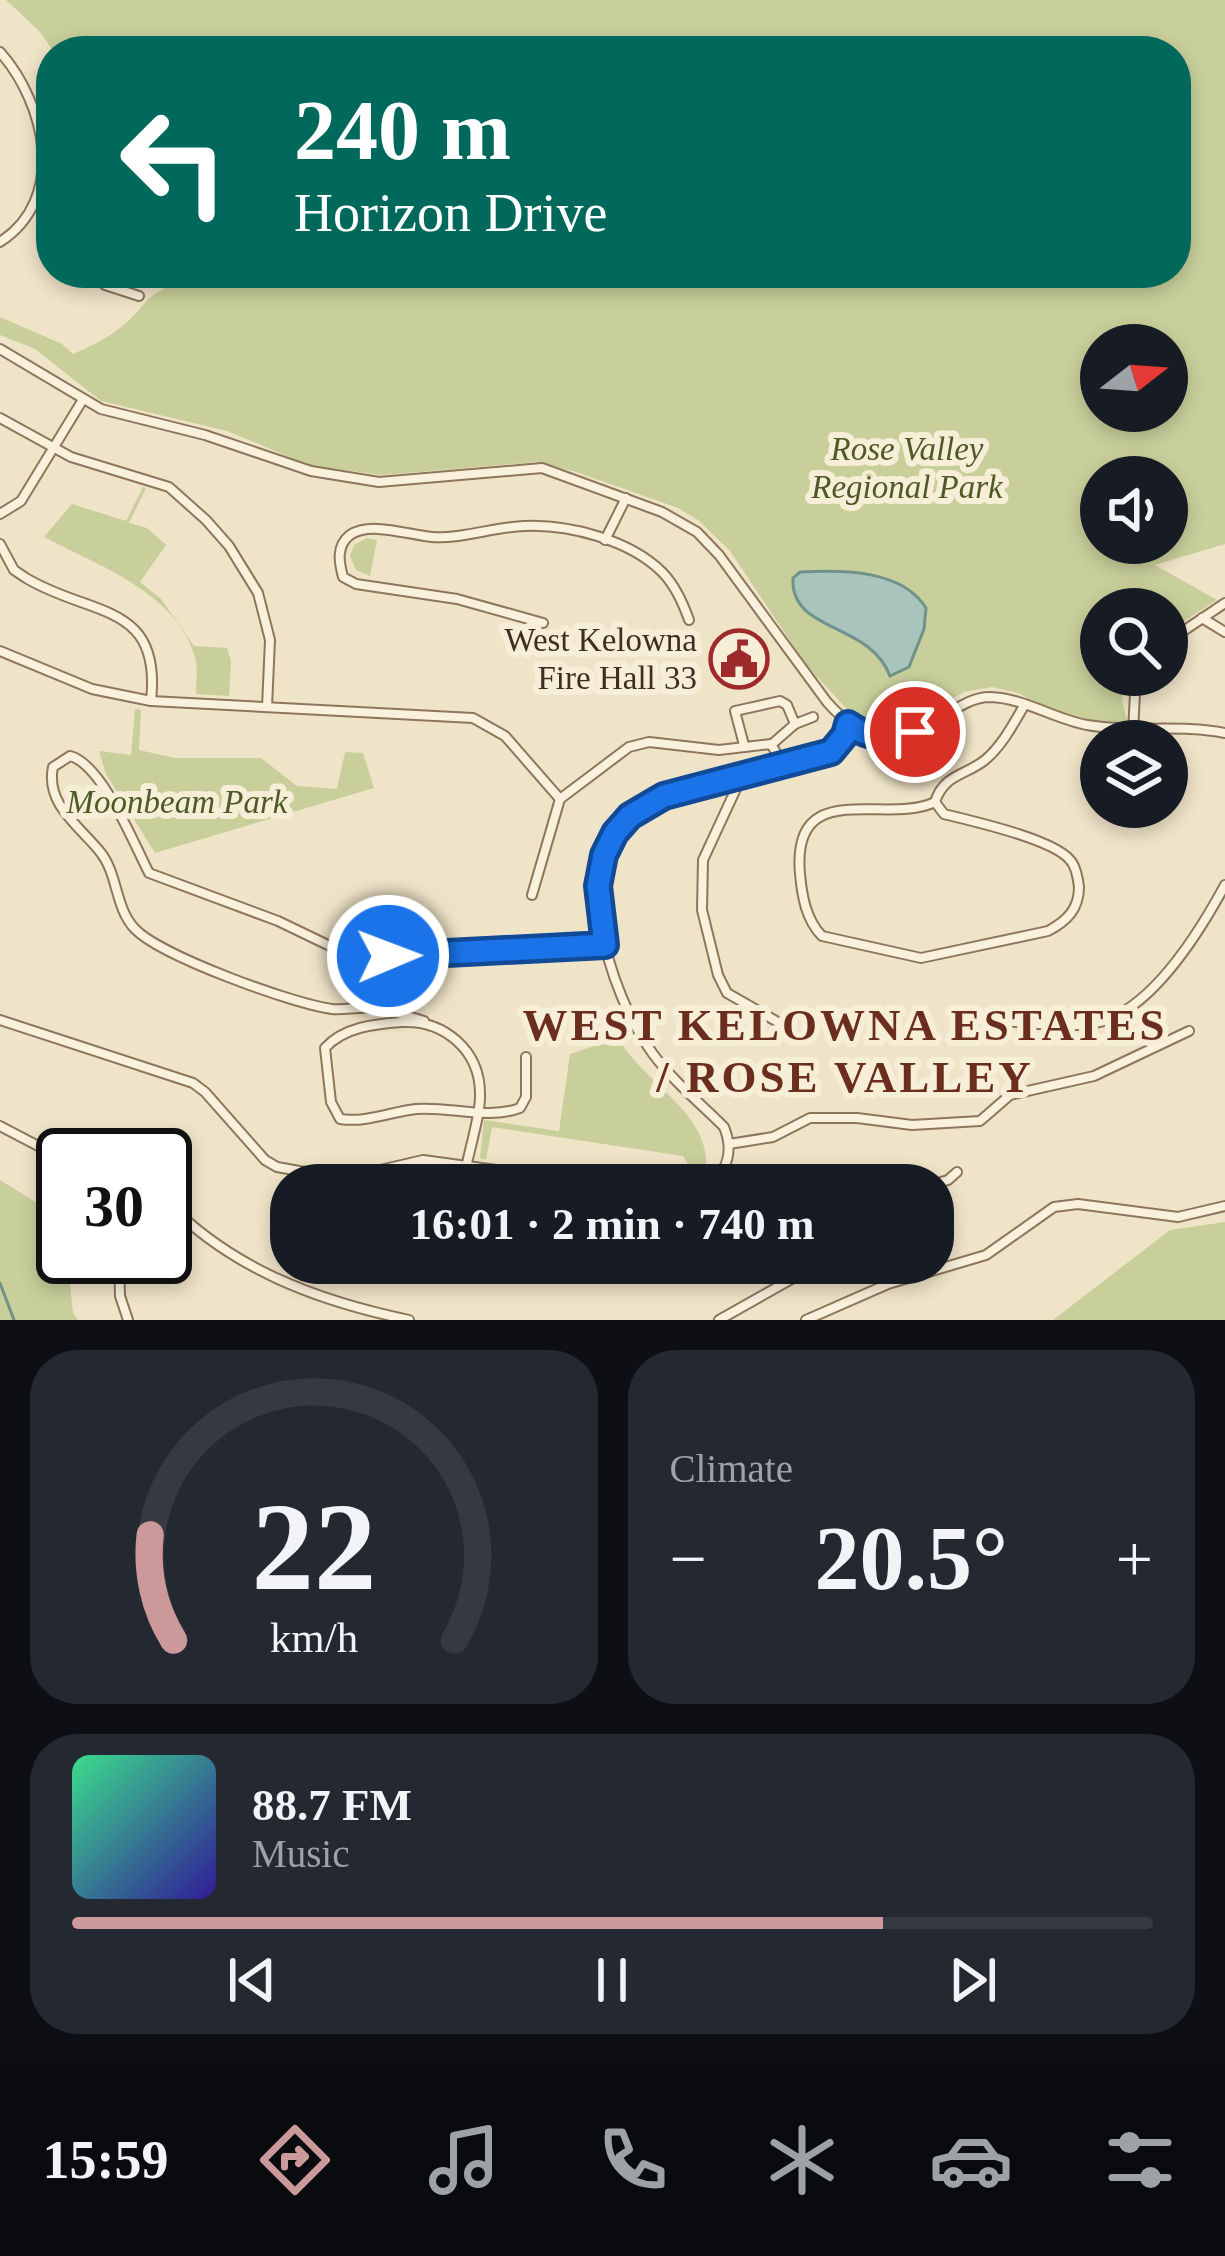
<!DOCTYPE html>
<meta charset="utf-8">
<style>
body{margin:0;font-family:"Times New Roman",serif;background:#242831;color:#f1f3f6;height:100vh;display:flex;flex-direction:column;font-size:45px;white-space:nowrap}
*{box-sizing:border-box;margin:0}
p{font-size:39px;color:#9ea1a6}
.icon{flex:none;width:66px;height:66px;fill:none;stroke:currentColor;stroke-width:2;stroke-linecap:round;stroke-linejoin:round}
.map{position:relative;height:1320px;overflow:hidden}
.details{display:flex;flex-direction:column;gap:30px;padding:30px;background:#0d0f14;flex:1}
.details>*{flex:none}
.top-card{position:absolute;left:36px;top:36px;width:1155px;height:252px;border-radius:48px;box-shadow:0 6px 18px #0003;background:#00695c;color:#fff;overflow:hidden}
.needle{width:78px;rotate:73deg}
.fabs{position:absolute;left:1080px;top:324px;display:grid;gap:24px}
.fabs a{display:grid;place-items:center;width:108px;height:108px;border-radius:50%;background:#171b24;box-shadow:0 6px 18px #0003;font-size:60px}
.speed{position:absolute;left:36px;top:1128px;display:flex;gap:24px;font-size:60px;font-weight:700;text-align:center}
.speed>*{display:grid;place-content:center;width:156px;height:156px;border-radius:50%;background:#171b24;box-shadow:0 6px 18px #0003;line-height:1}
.speed .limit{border:6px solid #111;border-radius:18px;background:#fff;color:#111}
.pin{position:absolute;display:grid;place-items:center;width:102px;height:102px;color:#fff;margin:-51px;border:6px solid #fff;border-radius:50%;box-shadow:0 3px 12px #0007}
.me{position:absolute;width:132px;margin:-66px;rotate:89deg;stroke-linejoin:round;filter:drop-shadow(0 0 9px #0008)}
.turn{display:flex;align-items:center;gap:42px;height:252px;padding:0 60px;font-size:54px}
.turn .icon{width:156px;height:156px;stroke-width:2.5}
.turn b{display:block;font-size:84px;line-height:102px}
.big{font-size:90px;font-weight:800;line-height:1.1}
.details .card{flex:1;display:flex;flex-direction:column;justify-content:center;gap:18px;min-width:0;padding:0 42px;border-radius:48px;background:#242831}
.details .dial{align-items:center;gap:0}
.dial svg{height:312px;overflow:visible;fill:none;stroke:#363941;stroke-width:7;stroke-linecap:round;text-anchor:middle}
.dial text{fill:#f1f3f6;stroke:none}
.song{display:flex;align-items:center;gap:36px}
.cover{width:144px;height:144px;border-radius:18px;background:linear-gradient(135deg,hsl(150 70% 55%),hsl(250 70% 35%))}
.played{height:12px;border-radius:6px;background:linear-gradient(90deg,#cc999b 75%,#363941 75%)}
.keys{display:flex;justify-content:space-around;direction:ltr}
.heat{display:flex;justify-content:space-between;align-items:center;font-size:66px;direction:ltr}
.details .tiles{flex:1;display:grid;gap:30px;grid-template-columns:1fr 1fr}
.card:last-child{grid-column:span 2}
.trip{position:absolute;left:270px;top:1164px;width:684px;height:120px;border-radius:48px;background:#171b24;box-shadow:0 6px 18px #0003;font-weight:800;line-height:120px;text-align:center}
.tabs{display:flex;height:192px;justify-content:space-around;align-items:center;background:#090b0e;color:#9ea1a6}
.tabs .icon{width:84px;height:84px}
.tabs .current{color:#cc999b}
.tabs b{font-size:54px;color:#f1f3f6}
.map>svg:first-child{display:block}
.green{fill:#c9cf9b;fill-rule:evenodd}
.water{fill:#a9c4bc;stroke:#6f938a;stroke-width:3}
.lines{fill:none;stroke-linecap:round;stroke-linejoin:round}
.stream{stroke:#6f938a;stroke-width:3}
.minor-casing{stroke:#8d765c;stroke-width:12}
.minor{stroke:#faf1dc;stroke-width:8}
.route-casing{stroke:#114b97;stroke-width:30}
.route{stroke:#1a73e8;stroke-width:21}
.labels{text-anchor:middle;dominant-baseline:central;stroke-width:12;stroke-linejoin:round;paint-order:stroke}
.park-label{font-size:33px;font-style:italic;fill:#4d5a26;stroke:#f7eed8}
.poi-label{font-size:33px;fill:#3d2e20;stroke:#f7eed8;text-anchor:end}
.district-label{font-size:45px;font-weight:bold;letter-spacing:3px;fill:#6b2e1e;stroke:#f7eed8}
</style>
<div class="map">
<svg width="1225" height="1320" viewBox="0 0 1225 1320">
<rect width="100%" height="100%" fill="#f0e4c8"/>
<g class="green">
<path d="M 6,0 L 1225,0 L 1225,544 L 1155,565 L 1217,600 L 1167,632 L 1167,609 L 1101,609 L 1101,675 L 1125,675 L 1122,699 L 1129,729 L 1052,711 L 1018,693 L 992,687 L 964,692 L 900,727 L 887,729 L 858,721 L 806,665 L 730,551 L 698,520 L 678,508 L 576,472 L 536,462 L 383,475 L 311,466 L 227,431 L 101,401 L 35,349 L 0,335 L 0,317 L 62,344 L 73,354 C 93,345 111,337 127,322 C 142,309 146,297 165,288 L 169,276 L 165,273 L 1176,273 L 1176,51 L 109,51 L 104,47 L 53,51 L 41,33 ZM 1101,345 L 1167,345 L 1167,411 L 1101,411 ZM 1101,477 L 1167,477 L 1167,543 L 1101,543 Z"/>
<path d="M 143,487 L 146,488 L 129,523 L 147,528 L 166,545 L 140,582 L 161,599 L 194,646 L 227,648 L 231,661 L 229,696 L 196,694 C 196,683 198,667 195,657 C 176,592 97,565 44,537 L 72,504 L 126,521 Z"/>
<polygon points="367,538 377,540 370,576 356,570 350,556 354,545"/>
<polygon points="135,709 141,710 139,750 175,758 261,758 297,786 337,789 345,752 363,753 374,788 155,853 106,774 99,751 131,755"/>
<path d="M 618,1038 C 645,1086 727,1122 701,1185 L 683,1156 L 492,1127 L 486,1160 L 480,1158 L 484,1120 L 559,1131 L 570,1054 Z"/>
<polygon points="0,1180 63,1219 63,1257 67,1257 73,1313 78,1320 0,1320"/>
<polygon points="1225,1222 1225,1320 1053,1320 1170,1230"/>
</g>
<path class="water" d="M 800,572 C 841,570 902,569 926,608 L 924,629 L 909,667 L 890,676 C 869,621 790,633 793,578 Z"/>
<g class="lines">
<polyline class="stream" points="0,1283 14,1320"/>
<g class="minor-casing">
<g id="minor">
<path d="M 0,52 C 46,104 67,199 0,242"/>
<polyline points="93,273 105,285 139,296"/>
<path d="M 0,349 L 101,409 L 205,435 L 311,471 L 379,482 L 542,468 L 662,512 L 697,532 L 719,555 L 827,702 C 868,748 896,745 947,714 C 960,706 974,697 990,697 C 1024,698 1054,719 1087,725 C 1133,733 1180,724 1225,733"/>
<polyline points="0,418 71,457 169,487 206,520 229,546 258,593 270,640 267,707"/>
<polyline points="0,514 21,501 82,401"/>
<polyline points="605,540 626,498"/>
<path d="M 0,544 L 14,570 L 26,578 C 90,617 162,601 151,701"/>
<polyline points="1202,618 1225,632"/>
<path d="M 543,623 L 457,599 L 356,584 L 343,577 C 339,562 336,546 350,535 C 371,521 408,535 432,537 C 462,539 494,527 524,526 C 569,524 630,540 662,572 C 675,585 683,603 689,620"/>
<polyline points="1167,642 1225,603"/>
<polyline points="0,651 92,689 151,701 473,718 505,736 560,799"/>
<polyline points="1133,731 1136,675"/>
<polyline points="744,745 735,711 780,701 787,705 795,724 813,717"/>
<polyline points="771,745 795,724"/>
<polyline points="741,778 703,860 702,910 718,975 727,993 783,1025"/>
<path d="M 935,802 L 944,814 C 972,821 1053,839 1070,860 C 1076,866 1078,879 1079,887 C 1079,909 1067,921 1048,931 L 921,958 L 822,936 C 806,920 802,896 800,874 C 791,775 886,826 935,802 Z"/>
<path d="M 935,802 C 944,774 965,776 985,760 C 1002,746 1014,723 1025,704"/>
<polyline points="532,895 560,799 629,747 649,742 719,750 771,744 784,766"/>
<polyline points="0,1020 193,1083 205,1092 265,1160 277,1167 327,1176 363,1174 423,1160 606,1185"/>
<path d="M 987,1020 C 1018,1021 1072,1030 1100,1022 C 1154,1007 1200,931 1225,885"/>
<path d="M 424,1021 C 406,1016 388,1009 370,1008 C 357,1007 345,1010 332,1009 C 293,1004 161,956 135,929 C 115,908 118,875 101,853 C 81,827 45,805 53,767 L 70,756 C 102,764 134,844 149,873 L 278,921 L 330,946 L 361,953 L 430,956 L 605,945"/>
<polyline points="0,1126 63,1159"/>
<polyline points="729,1144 773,1137 810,1118 857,1118 912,1125 980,1121 1010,1095 1094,1076 1189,1031"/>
<path d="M 463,1185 C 466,1158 481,1117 480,1094 C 480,1050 444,1020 402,1022 C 374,1024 344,1027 325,1048 L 331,1102 L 340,1119 C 366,1123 390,1112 416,1109 C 449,1106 488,1120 520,1108 L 526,1097 L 526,1057"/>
<path d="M 709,1185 C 729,1170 733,1149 724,1127 C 700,1103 673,1081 653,1054 C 609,993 562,854 645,804 C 660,795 680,792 697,788 C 742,777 788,768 831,752 L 845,735 L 848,725"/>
<polyline points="931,1185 948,1180 957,1172"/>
<path d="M 165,1200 C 231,1269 318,1301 409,1320"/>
<polyline points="119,1257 120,1296 128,1320"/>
<polyline points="719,1320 820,1263"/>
<polyline points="806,1320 888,1284 986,1255 1054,1207 1078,1204 1178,1217 1225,1206"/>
</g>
</g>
<use href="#minor" class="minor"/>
</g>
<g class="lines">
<g class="route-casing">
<path id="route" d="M 388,956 L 605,945 L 598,886 L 604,855 L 615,833 L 630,816 L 664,796 L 831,752 L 845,735 L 848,724 C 871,740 889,739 915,732"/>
</g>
<use href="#route" class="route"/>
</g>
<defs>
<g id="civic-ring" transform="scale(3)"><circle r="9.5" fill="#f7eed8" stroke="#9e2a2b" stroke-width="1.5"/><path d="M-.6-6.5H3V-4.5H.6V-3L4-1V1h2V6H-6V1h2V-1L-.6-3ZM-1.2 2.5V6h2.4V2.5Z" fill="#9e2a2b"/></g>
</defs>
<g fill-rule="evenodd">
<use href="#civic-ring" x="739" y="659"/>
</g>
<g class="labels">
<g class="park-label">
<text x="907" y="449">Rose Valley<tspan x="907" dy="38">Regional Park</tspan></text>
<text x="177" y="802">Moonbeam Park</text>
</g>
<g class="poi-label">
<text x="697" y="640">West Kelowna<tspan x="697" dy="38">Fire Hall 33</tspan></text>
</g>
<g class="district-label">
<text x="845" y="1025">WEST KELOWNA ESTATES<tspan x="845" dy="52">/ ROSE VALLEY</tspan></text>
</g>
</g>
</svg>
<div class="fabs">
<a><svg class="needle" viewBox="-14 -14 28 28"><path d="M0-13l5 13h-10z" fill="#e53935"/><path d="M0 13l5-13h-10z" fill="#9ea1a6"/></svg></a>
<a><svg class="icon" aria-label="sound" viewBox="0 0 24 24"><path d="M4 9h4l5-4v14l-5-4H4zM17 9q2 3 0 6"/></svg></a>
<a><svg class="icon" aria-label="search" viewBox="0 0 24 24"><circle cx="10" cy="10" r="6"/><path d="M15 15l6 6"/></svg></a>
<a><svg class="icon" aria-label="layers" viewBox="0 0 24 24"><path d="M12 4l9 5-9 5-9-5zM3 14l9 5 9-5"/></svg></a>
</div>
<div class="speed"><div class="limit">30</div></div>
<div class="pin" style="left:915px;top:732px;background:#d93025"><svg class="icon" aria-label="arrive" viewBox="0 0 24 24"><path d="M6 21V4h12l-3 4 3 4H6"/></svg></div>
<svg class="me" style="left:388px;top:956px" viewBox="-20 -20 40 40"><circle r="17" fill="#1a73e8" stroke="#fff" stroke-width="3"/><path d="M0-11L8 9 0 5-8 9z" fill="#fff"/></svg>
<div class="trip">16:01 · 2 min · 740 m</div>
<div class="top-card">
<div class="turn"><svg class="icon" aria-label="left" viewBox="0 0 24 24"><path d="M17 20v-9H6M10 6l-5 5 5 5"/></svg><div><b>240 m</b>Horizon Drive</div></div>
</div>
</div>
<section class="details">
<div class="tiles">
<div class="card dial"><svg viewBox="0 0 100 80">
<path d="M14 69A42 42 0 1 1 86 69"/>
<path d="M14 69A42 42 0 0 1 8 42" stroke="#cc999b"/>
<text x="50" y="56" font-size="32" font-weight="700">22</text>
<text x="50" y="72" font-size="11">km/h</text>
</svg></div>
<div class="card"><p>Climate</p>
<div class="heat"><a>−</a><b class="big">20.5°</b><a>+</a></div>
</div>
<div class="card">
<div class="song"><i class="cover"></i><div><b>88.7 FM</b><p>Music</p></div></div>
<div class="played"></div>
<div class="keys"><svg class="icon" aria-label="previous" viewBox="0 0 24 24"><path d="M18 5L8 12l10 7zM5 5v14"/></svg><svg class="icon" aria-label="pause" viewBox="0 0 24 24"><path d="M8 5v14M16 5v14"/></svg><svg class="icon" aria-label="next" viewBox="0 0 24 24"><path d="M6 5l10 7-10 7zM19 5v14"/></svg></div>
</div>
</div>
</section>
<nav class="tabs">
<b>15:59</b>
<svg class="icon current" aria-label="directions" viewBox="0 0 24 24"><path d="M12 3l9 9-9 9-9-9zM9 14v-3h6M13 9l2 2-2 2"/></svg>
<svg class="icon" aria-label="music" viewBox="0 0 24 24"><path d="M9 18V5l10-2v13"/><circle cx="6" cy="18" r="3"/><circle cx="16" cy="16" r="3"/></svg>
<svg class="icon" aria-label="phone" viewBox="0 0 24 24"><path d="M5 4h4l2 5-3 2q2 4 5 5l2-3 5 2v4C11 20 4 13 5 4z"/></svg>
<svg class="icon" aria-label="climate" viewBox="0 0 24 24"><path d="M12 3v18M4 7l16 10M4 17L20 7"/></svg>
<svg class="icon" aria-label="car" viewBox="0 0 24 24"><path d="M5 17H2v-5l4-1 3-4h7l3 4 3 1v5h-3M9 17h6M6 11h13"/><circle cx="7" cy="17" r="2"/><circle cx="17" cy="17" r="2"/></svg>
<svg class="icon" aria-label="filters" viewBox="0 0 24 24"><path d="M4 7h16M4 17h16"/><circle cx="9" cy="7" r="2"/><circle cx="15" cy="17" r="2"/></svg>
</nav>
